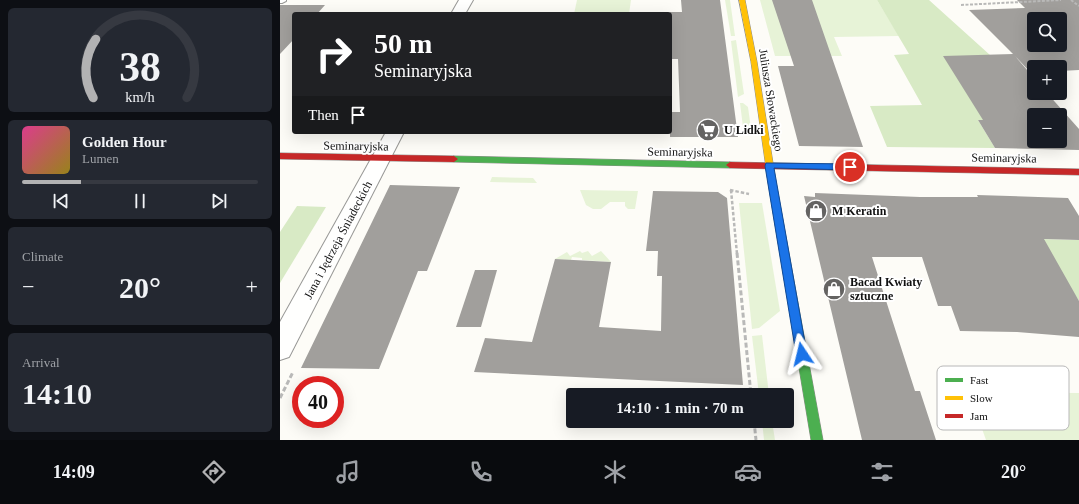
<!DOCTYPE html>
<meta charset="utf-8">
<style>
body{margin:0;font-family:Georgia,serif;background:#242831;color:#f1f3f6;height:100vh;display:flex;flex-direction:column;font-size:15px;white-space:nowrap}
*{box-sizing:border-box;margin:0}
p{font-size:13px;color:#9ea1a6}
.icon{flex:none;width:22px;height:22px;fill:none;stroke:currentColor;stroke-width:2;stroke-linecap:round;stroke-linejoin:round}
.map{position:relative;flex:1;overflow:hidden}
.panel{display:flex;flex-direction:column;gap:8px;padding:8px;background:#0d0f14;width:280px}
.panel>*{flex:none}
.guide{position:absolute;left:12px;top:12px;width:380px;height:122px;border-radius:4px;box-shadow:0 4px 16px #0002;background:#202124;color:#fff;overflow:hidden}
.tools{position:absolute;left:747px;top:12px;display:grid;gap:8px}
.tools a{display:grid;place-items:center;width:40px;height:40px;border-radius:4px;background:#171b24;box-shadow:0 4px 16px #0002;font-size:20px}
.speed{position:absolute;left:12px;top:376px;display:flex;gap:8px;font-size:20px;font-weight:700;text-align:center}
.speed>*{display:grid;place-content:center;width:52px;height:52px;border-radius:50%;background:#171b24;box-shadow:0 4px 16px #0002;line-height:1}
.speed .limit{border:6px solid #d22;background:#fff;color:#111}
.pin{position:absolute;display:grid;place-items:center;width:34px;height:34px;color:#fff;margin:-17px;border:2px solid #fff;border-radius:50%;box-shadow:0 1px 4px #0007}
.me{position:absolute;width:44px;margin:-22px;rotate:350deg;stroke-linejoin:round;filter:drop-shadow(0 0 3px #0008)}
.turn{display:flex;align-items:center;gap:14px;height:84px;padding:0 16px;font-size:18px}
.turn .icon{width:52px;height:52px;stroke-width:2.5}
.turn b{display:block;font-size:28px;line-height:34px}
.then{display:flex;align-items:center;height:38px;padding:0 16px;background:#0003;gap:8px;font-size:15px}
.big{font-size:30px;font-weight:700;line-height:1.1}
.panel .widget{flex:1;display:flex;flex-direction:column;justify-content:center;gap:6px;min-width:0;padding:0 14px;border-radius:6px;background:#242831}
.panel .dial{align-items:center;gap:0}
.dial svg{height:104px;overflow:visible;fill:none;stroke:#363941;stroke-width:7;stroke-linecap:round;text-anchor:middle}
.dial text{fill:#f1f3f6;stroke:none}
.song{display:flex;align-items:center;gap:12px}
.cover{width:48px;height:48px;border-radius:6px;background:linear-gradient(135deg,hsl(330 70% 55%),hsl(50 70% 35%))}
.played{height:4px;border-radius:2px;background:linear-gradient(90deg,#b2b2b3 25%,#363941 25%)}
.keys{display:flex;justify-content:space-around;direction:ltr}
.heat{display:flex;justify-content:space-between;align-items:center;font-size:22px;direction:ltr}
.trip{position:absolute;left:286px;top:388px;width:228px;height:40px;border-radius:4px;background:#171b24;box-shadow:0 4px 16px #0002;font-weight:700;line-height:40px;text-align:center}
.dock{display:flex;height:64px;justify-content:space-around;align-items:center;background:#090b0e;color:#9ea1a6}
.dock .icon{width:28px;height:28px}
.dock .selected{color:#b2b2b3}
.dock b{font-size:18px;color:#f1f3f6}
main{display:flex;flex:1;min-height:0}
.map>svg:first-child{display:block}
.green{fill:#e7f3d7}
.forest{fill:#d8eac5}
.building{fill:#a19f9c;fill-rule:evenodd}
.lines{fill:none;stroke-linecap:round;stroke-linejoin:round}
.lane-casing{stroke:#979795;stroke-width:2}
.street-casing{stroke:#979795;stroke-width:2}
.fast-casing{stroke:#8e8d8b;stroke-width:1}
.slow-casing{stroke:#8e8d8b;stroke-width:1}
.jam-casing{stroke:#8e8d8b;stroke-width:1}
.path-far2{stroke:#b9b9b8;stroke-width:2;stroke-dasharray:3 1.5;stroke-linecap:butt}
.path-far1{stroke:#b9b9b8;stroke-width:2.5;stroke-dasharray:3.5 2;stroke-linecap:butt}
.path{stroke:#b9b9b8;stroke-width:3;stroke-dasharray:5 2.5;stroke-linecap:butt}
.lane{fill:#fffffe;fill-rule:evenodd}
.street{fill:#fffffe;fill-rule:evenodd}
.fast{fill:#4caf50;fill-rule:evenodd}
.slow{fill:#ffc107;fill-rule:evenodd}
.jam{fill:#c62828;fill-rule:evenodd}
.route{fill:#1a73e8;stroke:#114b97}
.labels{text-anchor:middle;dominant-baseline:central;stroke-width:4;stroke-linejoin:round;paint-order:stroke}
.street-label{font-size:12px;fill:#111;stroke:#fff}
.poi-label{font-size:12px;font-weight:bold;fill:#111;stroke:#fff;text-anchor:start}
.key{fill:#fff;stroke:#b8b8b8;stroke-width:1}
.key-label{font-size:11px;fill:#111}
</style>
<main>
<section class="panel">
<div class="widget dial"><svg viewBox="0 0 100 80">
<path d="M14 69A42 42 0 1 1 86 69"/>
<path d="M14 69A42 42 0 0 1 16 24" stroke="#b2b2b3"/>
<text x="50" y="56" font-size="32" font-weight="700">38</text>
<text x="50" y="72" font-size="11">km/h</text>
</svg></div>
<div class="widget">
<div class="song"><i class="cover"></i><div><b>Golden Hour</b><p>Lumen</p></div></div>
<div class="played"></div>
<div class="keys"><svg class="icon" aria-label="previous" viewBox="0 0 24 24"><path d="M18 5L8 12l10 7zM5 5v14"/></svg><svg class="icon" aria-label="pause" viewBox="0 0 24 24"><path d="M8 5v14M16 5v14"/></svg><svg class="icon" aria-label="next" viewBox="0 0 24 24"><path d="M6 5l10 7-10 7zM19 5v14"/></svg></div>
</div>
<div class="widget"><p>Climate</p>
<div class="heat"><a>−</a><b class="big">20°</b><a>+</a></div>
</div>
<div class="widget"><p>Arrival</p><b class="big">14:10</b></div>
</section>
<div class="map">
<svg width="799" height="440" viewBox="0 0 799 440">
<rect width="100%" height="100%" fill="#fdfcf7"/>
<g class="green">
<polygon points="297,0 351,0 349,14 294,14"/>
<polygon points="445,0 450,0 455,36 451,36"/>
<polygon points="480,0 597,0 619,36 554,37 562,56 495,56"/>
<polygon points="456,40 464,94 458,97 451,41"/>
<polygon points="460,103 463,103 468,107 471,129 467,129 463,127"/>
<polygon points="212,177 253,178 257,183 210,182"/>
<polygon points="300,190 358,191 355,209 348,209 345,206 345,202 330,202 321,209 313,209 306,205"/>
<polygon points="459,203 482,203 500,311 479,328 472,329"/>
<polygon points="300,251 302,253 308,251 312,256 321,251 331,262 302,260 302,258 292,257 291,260 275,259 287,252 290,256"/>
<polygon points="482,335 489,395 479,395 472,336"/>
<polygon points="689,392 799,393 799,440 706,440"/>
<polygon points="482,421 492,421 495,440 484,440"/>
</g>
<g class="forest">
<polygon points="597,0 649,0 710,55 743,120 698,120 715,148 607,147 590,106 642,105 614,55 629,54"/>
<polygon points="17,206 46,207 0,283 0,232"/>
<polygon points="759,239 799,240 799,301"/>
</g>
<g class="building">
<polygon points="401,0 440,0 458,137 390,137 390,112 400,112 398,59 390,59 390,12 402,12"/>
<polygon points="492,0 532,0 583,147 519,146 498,66 514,66"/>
<path d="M 737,0 L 799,0 L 799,70 L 780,71 L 780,67 L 754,67 L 754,72 L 751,73 L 735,56 L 754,78 L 754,93 L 767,93 L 799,129 L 799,150 L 715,148 L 698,120 L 703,120 L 663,56 L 733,54 L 689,10 L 745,8 ZM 754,19 L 780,19 L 780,45 L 754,45 ZM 754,115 L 780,115 L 780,141 L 754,141 Z"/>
<polygon points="0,5 45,5 37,14 14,14 14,39 0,54"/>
<polygon points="110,185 180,187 147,271 138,271 99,369 21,368"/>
<polygon points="373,191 438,192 447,198 463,385 194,372 205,338 252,342 275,259 331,262 319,327 381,331 382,276 377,276 378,251 366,251"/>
<polygon points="535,193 640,197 698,197 697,195 788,198 799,216 799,240 764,239 799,301 799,337 737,332 680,331 671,306 658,306 642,257 592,257 635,391 640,391 656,440 582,440 524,196 535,197"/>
<polygon points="195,270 217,270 201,327 176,327"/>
</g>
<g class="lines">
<g class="lane-casing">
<polygon id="lane" points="0,0 6,0 6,1 2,3 0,3"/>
</g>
<g class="street-casing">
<g id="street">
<polygon points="179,0 193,0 185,14 171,14"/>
<polygon points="106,132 124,132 9,357 0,360 0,322"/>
</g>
</g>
<g class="fast-casing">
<g id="fast">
<polygon points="174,156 450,162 454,165 450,168 174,162 170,159"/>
<polygon points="492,179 496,182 543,440 531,440 488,182"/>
</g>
</g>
<g class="slow-casing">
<polygon id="slow" points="459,0 465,0 477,62 496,182 492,185 488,182 471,62"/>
</g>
<g class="jam-casing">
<g id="jam">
<polygon points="0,153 174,156 178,159 174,162 0,159"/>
<polygon points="450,162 799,169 799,175 450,168 446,165"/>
</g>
</g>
<g class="path-far2">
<polyline points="791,0 799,6"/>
<polyline points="681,5 781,0"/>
</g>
<g class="path-far1">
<polyline points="450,190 469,194"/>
<polyline points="451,190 457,254"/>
</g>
<g class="path">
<polyline points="457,253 471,395"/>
<polyline points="0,398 13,372"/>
<polyline points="474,421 476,440"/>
</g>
<use href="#lane" class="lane"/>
<use href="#street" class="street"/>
<use href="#fast" class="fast"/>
<use href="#slow" class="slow"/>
<use href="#jam" class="jam"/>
</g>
<polygon class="route" points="486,163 570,164 574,167 570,170 494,168 527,354 526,358 522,359 518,358 516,354 485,166"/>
<defs>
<g id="supermarket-disc" transform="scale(1.15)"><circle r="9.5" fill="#646362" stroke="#fff"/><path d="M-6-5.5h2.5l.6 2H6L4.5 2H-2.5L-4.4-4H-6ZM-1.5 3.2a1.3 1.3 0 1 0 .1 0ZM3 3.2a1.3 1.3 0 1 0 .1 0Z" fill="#fff"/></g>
<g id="shop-disc" transform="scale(1.15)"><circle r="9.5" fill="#646362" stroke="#fff"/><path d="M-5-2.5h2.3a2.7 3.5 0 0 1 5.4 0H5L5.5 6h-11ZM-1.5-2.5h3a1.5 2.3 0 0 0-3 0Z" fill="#fff"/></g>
</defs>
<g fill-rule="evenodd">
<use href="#supermarket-disc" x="428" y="130"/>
<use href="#shop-disc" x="536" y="211"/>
<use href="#shop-disc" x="554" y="289"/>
</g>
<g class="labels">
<g class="street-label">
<text transform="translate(491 100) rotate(81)">Juliusza Słowackiego</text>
<text transform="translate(76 146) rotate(1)">Seminaryjska</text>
<text transform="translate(400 152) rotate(1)">Seminaryjska</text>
<text transform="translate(724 158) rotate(1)">Seminaryjska</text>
<text transform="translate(58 240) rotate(-62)">Jana i Jędrzeja Śniadeckich</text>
</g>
<g class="poi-label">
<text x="444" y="130">U Lidki</text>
<text x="552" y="211">M Keratin</text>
<text x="570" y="282">Bacad Kwiaty<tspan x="570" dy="14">sztuczne</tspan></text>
</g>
</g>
<rect x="657" y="366" width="132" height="64" rx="6" class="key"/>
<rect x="665" y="378" width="18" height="4" fill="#4caf50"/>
<rect x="665" y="396" width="18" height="4" fill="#ffc107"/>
<rect x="665" y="414" width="18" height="4" fill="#c62828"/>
<g class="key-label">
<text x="690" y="384">Fast</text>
<text x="690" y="402">Slow</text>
<text x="690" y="420">Jam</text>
</g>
</svg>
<div class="tools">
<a><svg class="icon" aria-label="search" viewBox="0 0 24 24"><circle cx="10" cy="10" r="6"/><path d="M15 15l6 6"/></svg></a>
<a>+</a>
<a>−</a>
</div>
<div class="speed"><div class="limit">40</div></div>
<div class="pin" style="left:570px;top:167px;background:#d93025"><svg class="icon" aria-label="arrive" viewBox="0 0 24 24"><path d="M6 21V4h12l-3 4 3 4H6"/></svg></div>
<svg class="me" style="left:522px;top:354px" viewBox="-20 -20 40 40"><path d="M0-17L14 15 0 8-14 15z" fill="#1a73e8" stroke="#fff" stroke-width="4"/></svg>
<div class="trip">14:10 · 1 min · 70 m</div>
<div class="guide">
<div class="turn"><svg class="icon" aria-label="right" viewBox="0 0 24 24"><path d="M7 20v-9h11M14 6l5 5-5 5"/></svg><div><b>50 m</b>Seminaryjska</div></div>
<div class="then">Then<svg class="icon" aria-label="arrive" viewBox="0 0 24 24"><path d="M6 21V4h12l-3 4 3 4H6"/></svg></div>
</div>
</div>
</main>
<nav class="dock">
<b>14:09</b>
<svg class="icon selected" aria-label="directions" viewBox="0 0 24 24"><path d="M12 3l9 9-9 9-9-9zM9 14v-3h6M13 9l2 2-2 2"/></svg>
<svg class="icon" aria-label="music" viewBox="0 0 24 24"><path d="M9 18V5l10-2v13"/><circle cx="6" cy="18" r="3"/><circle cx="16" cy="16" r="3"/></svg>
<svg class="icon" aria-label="phone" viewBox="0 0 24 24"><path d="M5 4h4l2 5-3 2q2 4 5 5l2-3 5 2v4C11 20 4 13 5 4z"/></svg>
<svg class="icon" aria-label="climate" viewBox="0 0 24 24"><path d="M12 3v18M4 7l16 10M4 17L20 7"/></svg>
<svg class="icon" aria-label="car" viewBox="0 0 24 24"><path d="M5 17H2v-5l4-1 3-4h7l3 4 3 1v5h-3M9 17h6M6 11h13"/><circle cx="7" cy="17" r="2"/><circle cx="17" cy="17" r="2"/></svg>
<svg class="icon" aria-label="filters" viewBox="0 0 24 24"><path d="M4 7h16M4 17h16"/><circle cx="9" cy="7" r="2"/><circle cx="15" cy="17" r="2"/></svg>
<b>20°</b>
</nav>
